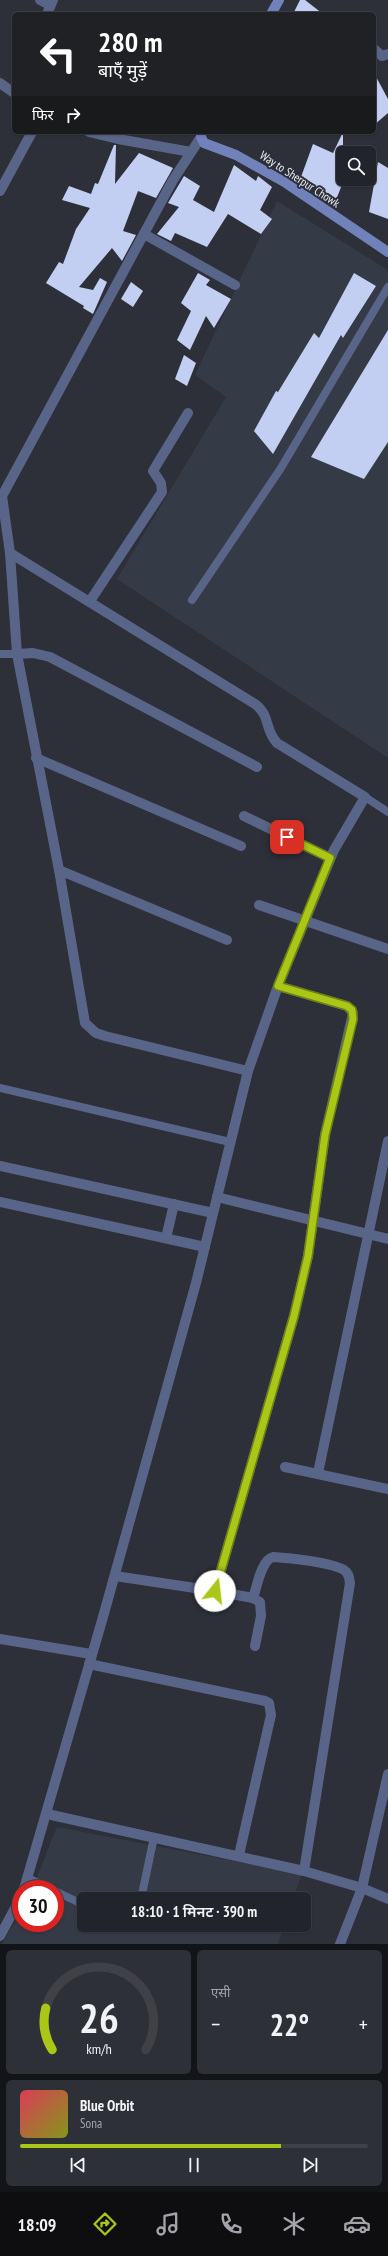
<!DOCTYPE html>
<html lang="hi">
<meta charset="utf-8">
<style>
body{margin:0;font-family:"PT Sans Narrow","Noto Sans Devanagari",sans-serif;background:#2e3037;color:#f1f3f6;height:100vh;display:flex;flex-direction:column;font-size:15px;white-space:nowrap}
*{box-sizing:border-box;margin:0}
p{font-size:13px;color:#a2a4a9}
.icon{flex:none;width:22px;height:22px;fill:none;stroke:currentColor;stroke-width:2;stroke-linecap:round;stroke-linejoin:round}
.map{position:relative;height:1944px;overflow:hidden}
.panel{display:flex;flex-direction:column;gap:6px;padding:6px;background:#131418;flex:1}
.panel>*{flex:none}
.banner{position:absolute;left:12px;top:12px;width:364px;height:122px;border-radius:6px;box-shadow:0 1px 3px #0004,0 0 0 1px #3f4147;background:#202124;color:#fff;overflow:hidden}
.fabs{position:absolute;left:336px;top:146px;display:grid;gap:8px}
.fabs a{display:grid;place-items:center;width:40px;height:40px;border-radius:6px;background:#22242b;box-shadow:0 1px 3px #0004,0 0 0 1px #3f4147;font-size:20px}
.speed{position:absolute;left:12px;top:1880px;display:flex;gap:8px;font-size:20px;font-weight:700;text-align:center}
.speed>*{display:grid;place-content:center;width:52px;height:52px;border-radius:50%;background:#22242b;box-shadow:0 1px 3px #0004,0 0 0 1px #3f4147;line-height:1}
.speed .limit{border:6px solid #d22;background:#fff;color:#111}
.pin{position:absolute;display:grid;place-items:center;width:34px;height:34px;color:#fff;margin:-17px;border-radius:8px;box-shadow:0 2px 6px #0006}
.me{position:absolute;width:44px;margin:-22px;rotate:16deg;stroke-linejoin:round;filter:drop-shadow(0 0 3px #0008)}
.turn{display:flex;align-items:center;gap:14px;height:84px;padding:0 20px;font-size:18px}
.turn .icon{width:52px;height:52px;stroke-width:2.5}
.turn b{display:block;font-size:28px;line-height:34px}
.then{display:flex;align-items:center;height:38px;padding:0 20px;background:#0003;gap:8px;font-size:15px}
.big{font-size:30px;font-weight:600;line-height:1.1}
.panel .card{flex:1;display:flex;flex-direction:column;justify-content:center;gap:6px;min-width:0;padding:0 14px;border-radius:6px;background:#2e3037}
.panel .dial{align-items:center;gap:0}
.dial svg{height:104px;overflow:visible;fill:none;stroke:#3f4147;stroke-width:7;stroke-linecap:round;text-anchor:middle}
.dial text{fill:#f1f3f6;stroke:none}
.song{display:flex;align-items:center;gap:12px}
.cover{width:48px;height:48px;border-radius:6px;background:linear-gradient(135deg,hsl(350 70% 55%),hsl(70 70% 35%))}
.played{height:4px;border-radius:2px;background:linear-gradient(90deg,#aac718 75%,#3f4147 75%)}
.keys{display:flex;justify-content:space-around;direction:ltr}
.heat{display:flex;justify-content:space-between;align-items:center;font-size:22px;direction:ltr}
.panel .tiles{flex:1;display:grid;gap:6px;grid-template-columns:1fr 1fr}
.card:last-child{grid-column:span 2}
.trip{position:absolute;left:77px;top:1892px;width:234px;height:40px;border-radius:6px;background:#22242b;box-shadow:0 1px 3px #0004,0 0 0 1px #3f4147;font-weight:600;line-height:40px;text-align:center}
.tabs{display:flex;height:64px;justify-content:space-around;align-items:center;background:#0e0e11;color:#a2a4a9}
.tabs .icon{width:28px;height:28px}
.tabs .current{color:#aac718}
.tabs b{font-size:18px;color:#f1f3f6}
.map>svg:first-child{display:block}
.built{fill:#353a47}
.building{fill:#c3cff2}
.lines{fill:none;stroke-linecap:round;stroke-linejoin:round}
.lane{stroke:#596588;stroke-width:8}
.street{stroke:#596588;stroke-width:10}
.secondary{stroke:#7082b9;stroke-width:10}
.route-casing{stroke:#6e8110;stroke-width:10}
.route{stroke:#aac718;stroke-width:7}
.labels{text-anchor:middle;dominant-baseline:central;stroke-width:4;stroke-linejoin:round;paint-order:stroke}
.street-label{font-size:12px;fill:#eaecf2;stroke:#2d3039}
</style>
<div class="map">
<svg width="388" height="1944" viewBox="0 0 388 1944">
<rect width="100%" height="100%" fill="#2d3039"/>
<g class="built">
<polygon points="277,201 388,270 388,758 117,579 226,397 195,375"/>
<polygon points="57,1827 302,1874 293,1899 84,1899 84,1925 285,1925 278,1944 2,1944 21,1912 21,1923 55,1923 55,1889 32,1889"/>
</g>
<g class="building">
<polygon points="300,0 305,0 323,14 293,14"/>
<polygon points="374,73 388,99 388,113 374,125"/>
<polygon points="343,132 343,182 336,200 309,184 301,177 313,144 333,153"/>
<polygon points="114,145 116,145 115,184 139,153 173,168 156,198 138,191 123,231 136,235 122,261 112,248 79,287 93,290 100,278 107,282 93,314 83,308 84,306 46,283 59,262 63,264 76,229 90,208 62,200 69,186 91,194 95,183 98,184"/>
<polygon points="378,162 388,168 388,219 369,212"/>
<polygon points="234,165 256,181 258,176 272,187 260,210 272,219 261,234 228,214 207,247 175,233 171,241 157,234 179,207 168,203 184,176 200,186 193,200 214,212"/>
<polygon points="198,273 210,280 206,285 231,299 214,328 206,316 190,350 177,340 191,311 181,303"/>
<polygon points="354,273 376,286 343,338 341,335 273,454 254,431 276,391 278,392 314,333 319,338"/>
<polygon points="131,282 143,291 133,307 121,299"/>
<polygon points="388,330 388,442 364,479 311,457"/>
<polygon points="184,355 196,363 187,386 175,379"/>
</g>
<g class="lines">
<g class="lane">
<polyline points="192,600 281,468 388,287"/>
<polyline points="0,654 17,654"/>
<polyline points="365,797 388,812"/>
<polyline points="0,1088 230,1142"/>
<polyline points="28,1878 51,1889"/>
<polyline points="55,1891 84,1905"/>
<polyline points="141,1899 154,1837"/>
<polyline points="125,1925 131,1928 136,1925"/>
</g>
<g class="street">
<polyline points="40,0 50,5"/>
<polyline points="47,14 53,0"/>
<polyline points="374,49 382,56 388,54"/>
<polyline points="0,83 14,93"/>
<polyline points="89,132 118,139 191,152"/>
<polyline points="0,191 32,132"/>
<polyline points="144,234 235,285"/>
<path d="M 10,553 L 255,704 C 271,716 264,729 277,743 L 365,797 L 334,850 L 278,986 L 248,1071"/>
<polyline points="90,601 162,492 161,483 153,471 188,413"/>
<polyline points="17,654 33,653 50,657 257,767"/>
<polyline points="36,758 241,846"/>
<polyline points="244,816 330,858"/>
<polyline points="59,870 227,940"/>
<polyline points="259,905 388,949"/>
<polyline points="0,1166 213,1213"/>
<polyline points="217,1197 388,1239"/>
<polyline points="0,1202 205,1247"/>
<polyline points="166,1238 174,1204"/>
<polyline points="285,1467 388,1489"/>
<polyline points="318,1473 388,1141"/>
<polyline points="115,1576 215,1591 294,1316 308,1256 325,1135 353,1013 347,1006 278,986"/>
<polyline points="215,1591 253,1598 260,1602 261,1616 255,1646"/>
<path d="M 253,1598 C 257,1587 261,1560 273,1557 C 290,1558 330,1562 344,1570 C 349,1573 349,1578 350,1583 L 304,1871"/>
<polyline points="0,1639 91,1654"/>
<polyline points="89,1664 265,1701 269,1703 271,1715 239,1855"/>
<polyline points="47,1814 304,1871 362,1888 388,1899"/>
<polyline points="24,1889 103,1617 196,1283 248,1071 105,1036 96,1033 85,1023 59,870 17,654 10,553 2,496 173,180 201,137"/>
<polyline points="0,1936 21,1897"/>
<polyline points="340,1944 362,1888 388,1774"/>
</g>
<g class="secondary">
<polyline points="271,14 279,0"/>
<polyline points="201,132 201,137 204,143 236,155 286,183 388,252"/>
</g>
</g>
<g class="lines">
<g class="route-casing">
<polyline id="route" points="215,1591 294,1316 308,1256 325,1135 353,1019 352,1010 347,1006 278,986 330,858 287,837"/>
</g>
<use href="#route" class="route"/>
</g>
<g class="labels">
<g class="street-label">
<text transform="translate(300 179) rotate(33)">Way to Sherpur Chowk</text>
</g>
</g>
</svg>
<div class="fabs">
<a><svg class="icon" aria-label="search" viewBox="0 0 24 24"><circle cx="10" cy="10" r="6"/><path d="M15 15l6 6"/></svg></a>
</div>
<div class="speed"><div class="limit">30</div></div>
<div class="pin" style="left:287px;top:837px;background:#d93025"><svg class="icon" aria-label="arrive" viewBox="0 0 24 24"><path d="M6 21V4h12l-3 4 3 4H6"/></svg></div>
<svg class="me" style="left:215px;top:1591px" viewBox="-20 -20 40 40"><circle r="19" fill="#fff"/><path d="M0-13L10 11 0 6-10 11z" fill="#aac718"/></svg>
<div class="trip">18:10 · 1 मिनट · 390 m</div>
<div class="banner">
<div class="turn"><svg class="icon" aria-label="left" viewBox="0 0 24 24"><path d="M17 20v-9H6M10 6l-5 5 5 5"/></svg><div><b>280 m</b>बाएँ मुड़ें</div></div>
<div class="then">फिर<svg class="icon" aria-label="right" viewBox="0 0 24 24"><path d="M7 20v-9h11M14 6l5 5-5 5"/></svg></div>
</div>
</div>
<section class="panel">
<div class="tiles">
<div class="card dial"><svg viewBox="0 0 100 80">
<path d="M14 69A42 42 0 1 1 86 69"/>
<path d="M14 69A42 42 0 0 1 9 37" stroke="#aac718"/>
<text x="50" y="56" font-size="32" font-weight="700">26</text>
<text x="50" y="72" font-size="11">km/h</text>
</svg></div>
<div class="card"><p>एसी</p>
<div class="heat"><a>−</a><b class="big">22°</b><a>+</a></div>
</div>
<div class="card">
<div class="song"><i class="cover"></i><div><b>Blue Orbit</b><p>Sona</p></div></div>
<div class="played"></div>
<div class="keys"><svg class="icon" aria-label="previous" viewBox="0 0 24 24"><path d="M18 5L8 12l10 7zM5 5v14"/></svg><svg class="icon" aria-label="pause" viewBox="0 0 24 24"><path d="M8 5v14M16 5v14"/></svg><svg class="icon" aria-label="next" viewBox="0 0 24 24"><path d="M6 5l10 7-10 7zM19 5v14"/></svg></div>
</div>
</div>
</section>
<nav class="tabs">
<b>18:09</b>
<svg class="icon current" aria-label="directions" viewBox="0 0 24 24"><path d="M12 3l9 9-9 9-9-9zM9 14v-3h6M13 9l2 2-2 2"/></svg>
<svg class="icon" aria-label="music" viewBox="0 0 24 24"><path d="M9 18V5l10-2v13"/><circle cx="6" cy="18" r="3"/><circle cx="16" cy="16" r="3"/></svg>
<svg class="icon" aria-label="phone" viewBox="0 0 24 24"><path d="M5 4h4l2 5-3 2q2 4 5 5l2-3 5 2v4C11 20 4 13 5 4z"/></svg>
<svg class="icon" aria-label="climate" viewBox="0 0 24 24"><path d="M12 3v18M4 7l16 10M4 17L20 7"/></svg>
<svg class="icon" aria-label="car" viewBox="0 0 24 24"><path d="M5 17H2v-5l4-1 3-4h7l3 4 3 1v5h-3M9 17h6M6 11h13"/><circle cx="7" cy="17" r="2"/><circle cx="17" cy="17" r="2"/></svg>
</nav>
